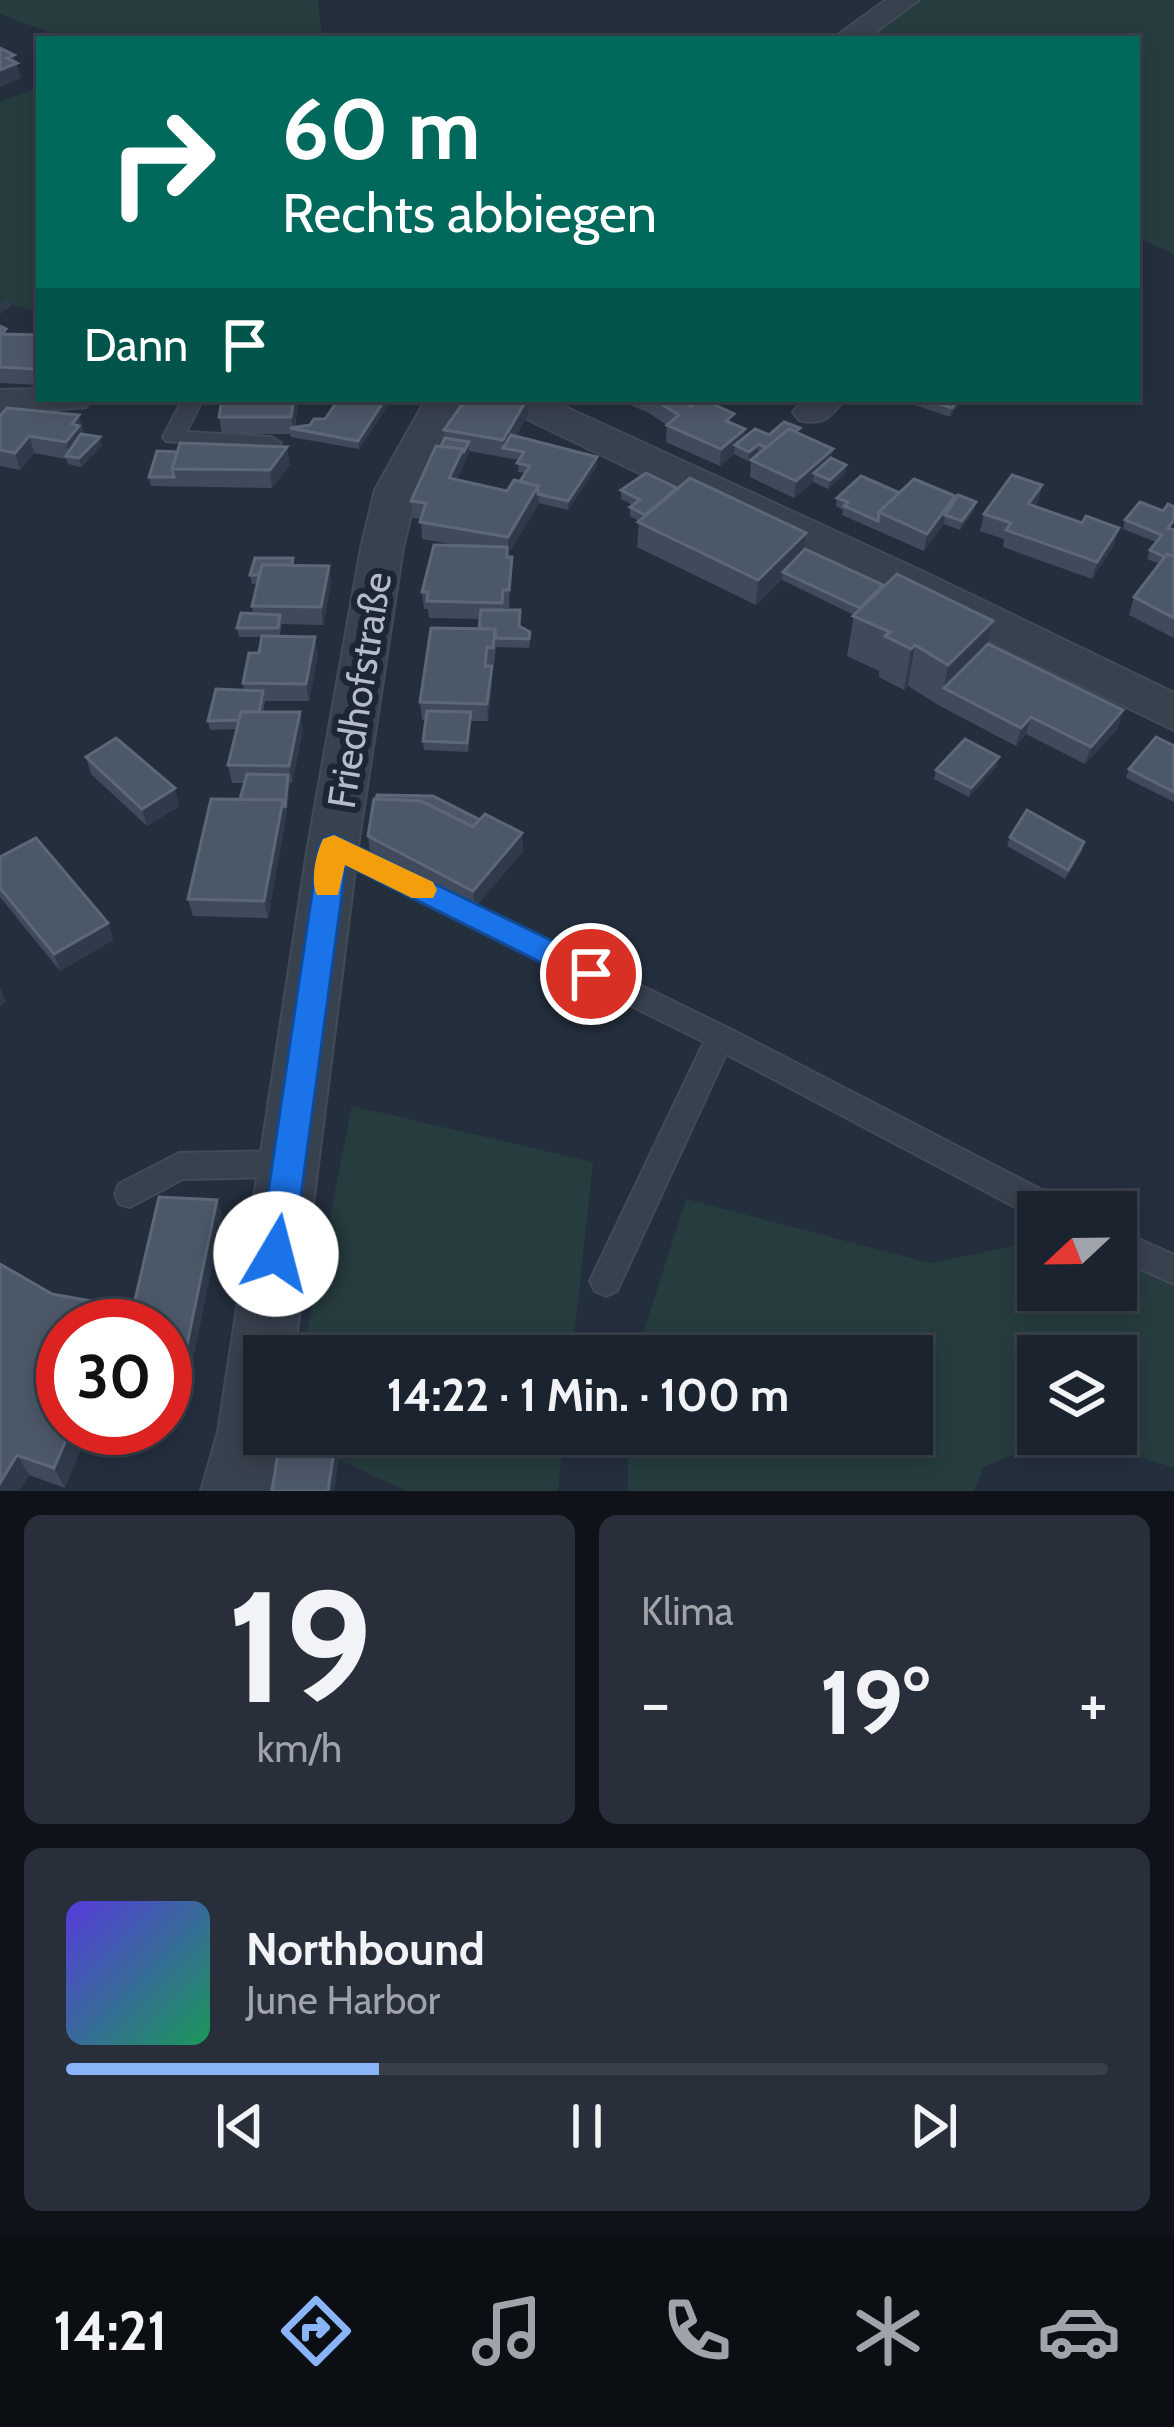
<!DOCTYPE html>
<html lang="de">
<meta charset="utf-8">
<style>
body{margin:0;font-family:Cabin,sans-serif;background:#282f3a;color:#f1f3f6;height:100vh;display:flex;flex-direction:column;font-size:45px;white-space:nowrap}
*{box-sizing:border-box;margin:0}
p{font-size:39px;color:#a0a4aa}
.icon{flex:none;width:66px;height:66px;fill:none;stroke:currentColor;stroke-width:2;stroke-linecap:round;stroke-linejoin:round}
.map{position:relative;height:1491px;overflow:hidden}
.drawer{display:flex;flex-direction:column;gap:24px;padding:24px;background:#0f1319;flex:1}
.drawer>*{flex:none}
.hud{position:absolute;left:36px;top:36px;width:1104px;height:366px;border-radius:0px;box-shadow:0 6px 18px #0003,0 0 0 3px #39404a;background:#00695c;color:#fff;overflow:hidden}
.needle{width:78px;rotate:248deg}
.tools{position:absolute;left:1017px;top:1191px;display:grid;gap:24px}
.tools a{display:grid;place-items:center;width:120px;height:120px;border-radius:0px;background:#1b232e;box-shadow:0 6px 18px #0003,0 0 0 3px #39404a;font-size:60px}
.speed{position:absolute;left:36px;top:1299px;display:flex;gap:24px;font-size:60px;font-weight:700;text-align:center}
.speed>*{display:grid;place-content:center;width:156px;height:156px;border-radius:50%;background:#1b232e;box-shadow:0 6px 18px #0003,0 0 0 3px #39404a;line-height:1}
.speed .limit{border:18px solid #d22;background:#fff;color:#111}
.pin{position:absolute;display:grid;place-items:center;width:102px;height:102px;color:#fff;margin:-51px;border:6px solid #fff;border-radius:50%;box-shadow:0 3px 12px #0007}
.me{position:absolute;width:132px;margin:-66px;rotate:8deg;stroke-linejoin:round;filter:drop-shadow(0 0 9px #0008)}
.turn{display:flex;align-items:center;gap:42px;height:252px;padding:0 48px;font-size:54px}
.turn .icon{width:156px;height:156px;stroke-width:2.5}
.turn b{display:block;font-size:84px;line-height:102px}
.then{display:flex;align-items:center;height:114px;padding:0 48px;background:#0003;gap:24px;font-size:45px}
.big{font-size:90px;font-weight:700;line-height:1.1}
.drawer .widget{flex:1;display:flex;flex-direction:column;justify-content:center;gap:18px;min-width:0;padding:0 42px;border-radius:18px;background:#282f3a}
.drawer .dial{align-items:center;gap:0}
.dial b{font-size:156px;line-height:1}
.song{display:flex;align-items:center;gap:36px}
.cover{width:144px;height:144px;border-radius:18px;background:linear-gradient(135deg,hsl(250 70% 55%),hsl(150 70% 35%))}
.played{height:12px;border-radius:6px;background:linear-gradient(90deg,#8ab4f8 30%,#39404a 30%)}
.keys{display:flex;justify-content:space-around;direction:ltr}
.heat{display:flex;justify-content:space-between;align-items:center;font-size:66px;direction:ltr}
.drawer .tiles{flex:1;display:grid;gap:24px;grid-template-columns:1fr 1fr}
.widget:last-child{grid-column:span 2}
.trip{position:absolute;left:243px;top:1335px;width:690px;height:120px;border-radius:0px;background:#1b232e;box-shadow:0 6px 18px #0003,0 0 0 3px #39404a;font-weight:700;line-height:120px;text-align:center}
.tabs{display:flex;height:192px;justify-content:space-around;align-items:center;background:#0b0e12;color:#a0a4aa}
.tabs .icon{width:84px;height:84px}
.tabs .on{color:#8ab4f8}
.tabs b{font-size:54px;color:#f1f3f6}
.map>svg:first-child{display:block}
.green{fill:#263c3f}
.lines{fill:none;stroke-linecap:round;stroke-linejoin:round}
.service-casing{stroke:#414a57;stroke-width:4}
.minor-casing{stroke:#414a57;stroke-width:4}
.service{fill:#38414e;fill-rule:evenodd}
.minor{fill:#38414e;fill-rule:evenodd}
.wall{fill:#3f4b5c;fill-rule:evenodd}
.shaded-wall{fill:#2f3b4b}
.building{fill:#4b5868;stroke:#5c6777;stroke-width:3}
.route{fill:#1a73e8;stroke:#114b97;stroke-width:3}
.slow{fill:#f59e0b}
.labels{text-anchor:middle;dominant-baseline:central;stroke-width:12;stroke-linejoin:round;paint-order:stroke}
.street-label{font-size:39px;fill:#b4bcc9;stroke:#1d2633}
</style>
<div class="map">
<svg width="1174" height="1491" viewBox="0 0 1174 1491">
<rect width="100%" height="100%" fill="#242f3e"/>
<g class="green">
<polygon points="0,0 318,0 322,39 68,39 0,14"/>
<polygon points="888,0 1174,0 1174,254 1137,238 1137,39 832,39"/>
<polygon points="39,87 39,313 0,301 0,102"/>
<polygon points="352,1106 593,1162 572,1356 302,1356"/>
<polygon points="686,1199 930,1263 1038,1241 1038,1290 1116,1290 1116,1246 1174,1279 1174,1468 1069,1434 1116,1434 1116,1356 1038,1356 1038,1434 1064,1434 983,1467 974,1491 628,1491 627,1434 912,1434 912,1356 636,1356"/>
<polygon points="564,1434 558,1491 406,1491 286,1435"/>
</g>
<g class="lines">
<g class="service-casing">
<g id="service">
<polygon points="183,399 203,399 186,432 271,437 281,443 271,449 166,441 163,437"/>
<polygon points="333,836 730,1029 1065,1202 1069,1212 1038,1212 1038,1219 726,1054 617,1291 606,1296 595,1291 590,1281 704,1042 324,853 320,846 324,839"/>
<polygon points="289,1151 299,1155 304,1164 299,1173 289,1177 183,1179 130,1207 119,1204 115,1194 119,1184 179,1153"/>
<polygon points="1116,1229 1174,1255 1174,1284 1116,1258"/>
</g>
</g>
<g class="minor-casing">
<g id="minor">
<polygon points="886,0 919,0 866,39 832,39"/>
<polygon points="39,389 39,399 91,399 86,407 0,414 0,390"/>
<polygon points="426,399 464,399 417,490 403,548 358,846 294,1356 264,1356 264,1434 284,1434 269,1491 201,1491 218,1432 308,846 361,548 375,490"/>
<polygon points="497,399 548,399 926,573 1174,693 1174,730 502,407"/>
<path d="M 804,399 L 844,399 C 832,417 822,426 799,420 L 793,412 Z"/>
</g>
</g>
<use href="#service" class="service"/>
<use href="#minor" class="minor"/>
</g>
<g class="wall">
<polygon points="0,326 8,334 39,335 39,385 0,383"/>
<polygon points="222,399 299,399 295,427 310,425 385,399 388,399 389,404 359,449 291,437 290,434 222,434 219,417"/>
<path d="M 528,399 L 528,415 L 516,436 L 597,466 L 568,510 L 539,503 L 508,554 L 512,575 L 509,608 L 504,608 L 504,610 L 520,626 L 530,632 L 530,641 L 529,648 L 496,647 L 494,665 L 488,665 L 492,666 L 492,684 L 488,721 L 471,721 L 468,752 L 424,750 L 423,741 L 426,720 L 422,720 L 420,702 L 479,629 L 480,619 L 429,618 L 428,609 L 424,609 L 422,592 L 462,546 L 422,539 L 421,519 L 413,518 L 411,501 L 445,438 L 444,430 ZM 469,451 L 519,460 L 518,472 L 525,473 L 520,481 L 507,491 L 457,480 Z"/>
<polygon points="544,399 571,399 566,406"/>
<polygon points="615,399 695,399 694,403 733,424 745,438 799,433 832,459 845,474 828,489 813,482 794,498 750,477 751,460 760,453 748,461 734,454 720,466 666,442 667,425 647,412"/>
<polygon points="897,399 964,399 950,417"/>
<polygon points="0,416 84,432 82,434 102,446 81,467 68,464 66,459 34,453 20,470 0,466"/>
<polygon points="157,451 290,464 272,488 151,486 149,477"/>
<polygon points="1042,485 1038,502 1035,507 1114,545 1092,579 1003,547 1004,539 980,531 984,514"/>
<polygon points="677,488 806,533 804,550 883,585 993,621 988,644 1118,728 1085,764 1026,734 1016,746 940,706 908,686 904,690 879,677 879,671 847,656 854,615 782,580 782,579 756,605 637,547 639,521 630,516 630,507 633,505 621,499 621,490"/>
<polygon points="900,493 955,496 954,501 974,511 960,530 944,524 924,551 842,515 843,510 836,506 837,498"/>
<polygon points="1125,520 1174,530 1174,638 1129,615 1134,597 1160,564 1147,559 1150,550 1156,542 1123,529"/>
<polygon points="294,565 329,566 331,583 323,625 282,624 279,637 318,655 309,701 265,701 263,712 303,730 292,783 290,783 286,817 268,918 193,916 188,899 240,799 244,783 232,783 228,765 237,729 210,730 208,721 244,690 243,683 259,653 262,637 239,637 237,628 253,614 252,606 257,584 252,584 250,575"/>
<polygon points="1174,746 1174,802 1126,778 1129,769"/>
<polygon points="86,757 179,806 147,826 91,774"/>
<polygon points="999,757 997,766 969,797 934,779 936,770"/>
<polygon points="480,820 522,833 523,851 475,908 370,853 368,836"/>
<polygon points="1010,837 1084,842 1082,851 1065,879 1007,846"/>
<polygon points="0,857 108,923 113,940 60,971 0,897"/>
<polygon points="217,1200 222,1216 189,1379 165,1378 165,1326 63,1326 65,1488 29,1475 19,1491 0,1491 52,1294 129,1322"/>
</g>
<g class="shaded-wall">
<polygon points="14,55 21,78 0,87 0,70 7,58"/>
<polygon points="9,297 11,306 0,314 0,303"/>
<polygon points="39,358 39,385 34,369"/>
<polygon points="294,399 299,399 294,429 291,417"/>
<polygon points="385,399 388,399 389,404 359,449 358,441"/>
<polygon points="528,399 528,415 508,449 503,448 503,457 503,440"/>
<polygon points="959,399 964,399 950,417 952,408"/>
<polygon points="79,415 84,432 70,456 66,442 72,424"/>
<polygon points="745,429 744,446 735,445 734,454 720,466 721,449"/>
<polygon points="29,436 34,453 20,470 15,453"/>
<polygon points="100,437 102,446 81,467 79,458"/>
<polygon points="469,442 469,451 464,462 464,466 450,495 449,478 463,449"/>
<polygon points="759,444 758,453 748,461 749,452"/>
<polygon points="287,447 290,464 272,488 270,470"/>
<polygon points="833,449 831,466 814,473 813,482 794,498 796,481"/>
<polygon points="597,457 597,466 568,510 568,501"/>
<polygon points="846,465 845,474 828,489 830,480"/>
<polygon points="1042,485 1038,502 1024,522 1028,504"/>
<polygon points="538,486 539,504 508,554 508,537"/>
<polygon points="955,496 952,514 945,515 944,524 924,551 927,534"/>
<polygon points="976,502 974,511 960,530 962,521"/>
<polygon points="1119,528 1114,545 1092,579 1097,562"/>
<polygon points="806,533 803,557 783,572 782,579 756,605 758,580"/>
<polygon points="512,557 512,575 509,608 509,590"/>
<polygon points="329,566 331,583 323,625 321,607"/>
<polygon points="993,621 984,661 944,688 948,665"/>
<polygon points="315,637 318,655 309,701 306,684"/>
<polygon points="915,645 908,686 904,690 911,649"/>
<polygon points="492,666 492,684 488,721 487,704"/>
<polygon points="1123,710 1118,728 1085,764 1091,747"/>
<polygon points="300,712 303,730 292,783 289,766"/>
<polygon points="1031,717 1026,734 1016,746 1021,728"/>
<polygon points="999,757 997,766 969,797 971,788"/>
<polygon points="288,775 290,783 286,817 268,918 264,901"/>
<polygon points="175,788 179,806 147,826 142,809"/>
<polygon points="522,833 523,851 475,908 473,891"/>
<polygon points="108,923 113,940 60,971 54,954"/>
<polygon points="0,987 6,1002 0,1006"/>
<polygon points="217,1200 222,1216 189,1379 183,1364"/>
<polygon points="124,1307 131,1326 115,1326"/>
<polygon points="71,1428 90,1428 65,1488 54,1468"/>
<polygon points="335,1445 339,1459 334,1491 328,1491"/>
<polygon points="17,1455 29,1475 19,1491 0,1491 0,1483"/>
</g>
<g class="building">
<polygon points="0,48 14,55 7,58 17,63 0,70"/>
<polygon points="0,326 6,329 1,334 39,335 39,358 34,369 0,367"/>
<polygon points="222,399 294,399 291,417 219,417"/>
<polygon points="339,399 385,399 358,441 290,428 310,425 314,419 325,419"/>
<polygon points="466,399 527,399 503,440 444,430"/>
<polygon points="653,399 691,399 685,403 691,406 699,399 702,399 734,414 726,421 745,429 721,449 667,425 679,415"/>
<polygon points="925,399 959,399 952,408"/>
<polygon points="7,408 79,415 72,424 79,426 66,442 29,436 15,453 0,450 0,416"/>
<polygon points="784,422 800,428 795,432 789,429 767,448 759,444 749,452 735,445 755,429 769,435"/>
<polygon points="789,429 833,449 796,481 751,460"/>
<polygon points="81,434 100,437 79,458 66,456"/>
<polygon points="511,435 597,457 568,501 538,494 538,486 520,481 530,466 517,463 524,452 503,448"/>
<polygon points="445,438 469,442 463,453 463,449 441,446"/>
<polygon points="180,443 287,447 270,470 172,469"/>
<polygon points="436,446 463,449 449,478 507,491 514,480 538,486 508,537 420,522 426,503 411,501"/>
<polygon points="157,451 177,452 172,469 174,477 149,477"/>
<polygon points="831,458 846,465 830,480 814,473"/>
<polygon points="646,473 677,488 645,515 630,507 640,500 621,490"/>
<polygon points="1012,475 1042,485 1028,504 1082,523 1086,516 1119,528 1097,562 1006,530 1011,523 984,514"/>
<polygon points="861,476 900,493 879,512 878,521 844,506 848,502 837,498"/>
<polygon points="690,478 806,533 758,580 638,522"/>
<polygon points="914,479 955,496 927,534 879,512"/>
<polygon points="958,495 976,502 962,521 945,515"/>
<polygon points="1140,502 1163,511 1168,504 1174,507 1174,520 1168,528 1174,530 1174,554 1172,556 1167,554 1165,557 1150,550 1162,535 1125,520"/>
<polygon points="434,545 507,547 507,557 512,557 509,590 503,590 502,603 427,601 428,592 422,592"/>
<polygon points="805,549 883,585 860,608 783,572"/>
<polygon points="1167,554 1174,557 1174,618 1134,597"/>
<polygon points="255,558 293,558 292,565 262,565 259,575 250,575"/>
<polygon points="262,565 329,566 321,607 252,606"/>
<polygon points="897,574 993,621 948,665 915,645 911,649 885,636 890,632 853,616"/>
<polygon points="481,610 520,610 519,626 530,632 529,639 496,638 495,629 479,629"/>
<polygon points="241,613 280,615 278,628 237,628"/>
<polygon points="431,628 495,629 493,648 487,647 485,666 492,666 487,704 420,702"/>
<polygon points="262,636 315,637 306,684 243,683 249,653 259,653"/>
<polygon points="988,644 1123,710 1091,747 1031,717 1021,728 944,688"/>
<polygon points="216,689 263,691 259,712 241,712 239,720 208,721"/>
<polygon points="427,711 471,712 467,743 423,741"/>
<polygon points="241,712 300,712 289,766 228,765"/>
<polygon points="1156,737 1174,746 1174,792 1129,769"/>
<polygon points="116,738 175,788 142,809 86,757"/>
<polygon points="965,739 999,757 971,788 936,770"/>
<polygon points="247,774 288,775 285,808 283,800 240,799"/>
<polygon points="377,795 433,796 480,820 473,827 421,801 376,799"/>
<polygon points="211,799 283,800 264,901 188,899"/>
<polygon points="374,799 421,801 473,827 485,814 522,833 473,891 368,836"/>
<polygon points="1027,810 1084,842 1068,870 1010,837"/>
<polygon points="36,838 108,923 54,954 0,888 0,857"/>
<polygon points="159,1197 217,1200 183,1364 165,1364 165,1326 129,1326"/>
<polygon points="0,1264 52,1294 124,1307 115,1326 63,1326 63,1428 71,1428 54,1468 17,1455 0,1483"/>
<polygon points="281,1434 310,1434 335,1445 328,1491 272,1491"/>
</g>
<polygon class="route" points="334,835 602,965 607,974 602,982 591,986 580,982 346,865 293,1254 288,1265 276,1270 264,1265 259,1254 319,846 323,839"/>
<path class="slow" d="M 334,835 L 433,882 L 437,890 L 433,898 L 412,898 L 345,865 L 338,895 L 317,895 C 310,881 316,853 323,839 Z"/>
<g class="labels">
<g class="street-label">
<text transform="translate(359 690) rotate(-81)">Friedhofstraße</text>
</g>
</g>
</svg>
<div class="tools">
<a><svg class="needle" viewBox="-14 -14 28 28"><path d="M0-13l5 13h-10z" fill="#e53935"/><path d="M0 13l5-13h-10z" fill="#a0a4aa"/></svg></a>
<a><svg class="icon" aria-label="layers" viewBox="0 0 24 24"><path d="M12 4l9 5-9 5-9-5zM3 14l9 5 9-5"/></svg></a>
</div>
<div class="speed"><div class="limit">30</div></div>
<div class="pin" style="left:591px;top:974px;background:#d93025"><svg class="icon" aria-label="arrive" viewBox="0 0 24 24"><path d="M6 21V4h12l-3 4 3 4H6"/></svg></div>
<svg class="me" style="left:276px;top:1254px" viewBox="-20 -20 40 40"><circle r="19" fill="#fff"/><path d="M0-13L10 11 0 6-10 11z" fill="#1a73e8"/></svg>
<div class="trip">14:22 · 1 Min. · 100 m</div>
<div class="hud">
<div class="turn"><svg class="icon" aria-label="right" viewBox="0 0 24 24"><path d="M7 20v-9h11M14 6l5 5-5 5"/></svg><div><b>60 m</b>Rechts abbiegen</div></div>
<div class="then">Dann<svg class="icon" aria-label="arrive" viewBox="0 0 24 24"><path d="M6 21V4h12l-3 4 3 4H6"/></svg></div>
</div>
</div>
<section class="drawer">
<div class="tiles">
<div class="widget dial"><b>19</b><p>km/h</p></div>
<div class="widget"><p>Klima</p>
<div class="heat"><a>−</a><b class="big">19°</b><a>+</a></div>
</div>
<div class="widget">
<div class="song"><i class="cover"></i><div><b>Northbound</b><p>June Harbor</p></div></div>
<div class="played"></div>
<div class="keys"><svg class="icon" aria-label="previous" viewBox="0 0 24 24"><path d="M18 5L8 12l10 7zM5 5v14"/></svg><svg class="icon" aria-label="pause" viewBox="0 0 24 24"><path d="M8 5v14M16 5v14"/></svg><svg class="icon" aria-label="next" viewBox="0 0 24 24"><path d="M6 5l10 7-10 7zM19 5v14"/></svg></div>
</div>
</div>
</section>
<nav class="tabs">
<b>14:21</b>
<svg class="icon on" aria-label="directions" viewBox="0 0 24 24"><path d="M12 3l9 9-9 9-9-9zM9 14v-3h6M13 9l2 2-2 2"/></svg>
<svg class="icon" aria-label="music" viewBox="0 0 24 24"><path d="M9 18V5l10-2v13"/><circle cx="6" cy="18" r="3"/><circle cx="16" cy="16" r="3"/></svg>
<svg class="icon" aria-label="phone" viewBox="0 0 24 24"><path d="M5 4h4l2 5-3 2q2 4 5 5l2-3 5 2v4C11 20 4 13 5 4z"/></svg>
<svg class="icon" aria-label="climate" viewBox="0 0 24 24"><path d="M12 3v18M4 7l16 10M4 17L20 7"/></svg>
<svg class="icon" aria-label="car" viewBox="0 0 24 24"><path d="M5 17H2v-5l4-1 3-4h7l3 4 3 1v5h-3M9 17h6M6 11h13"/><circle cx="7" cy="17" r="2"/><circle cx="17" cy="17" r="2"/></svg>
</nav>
